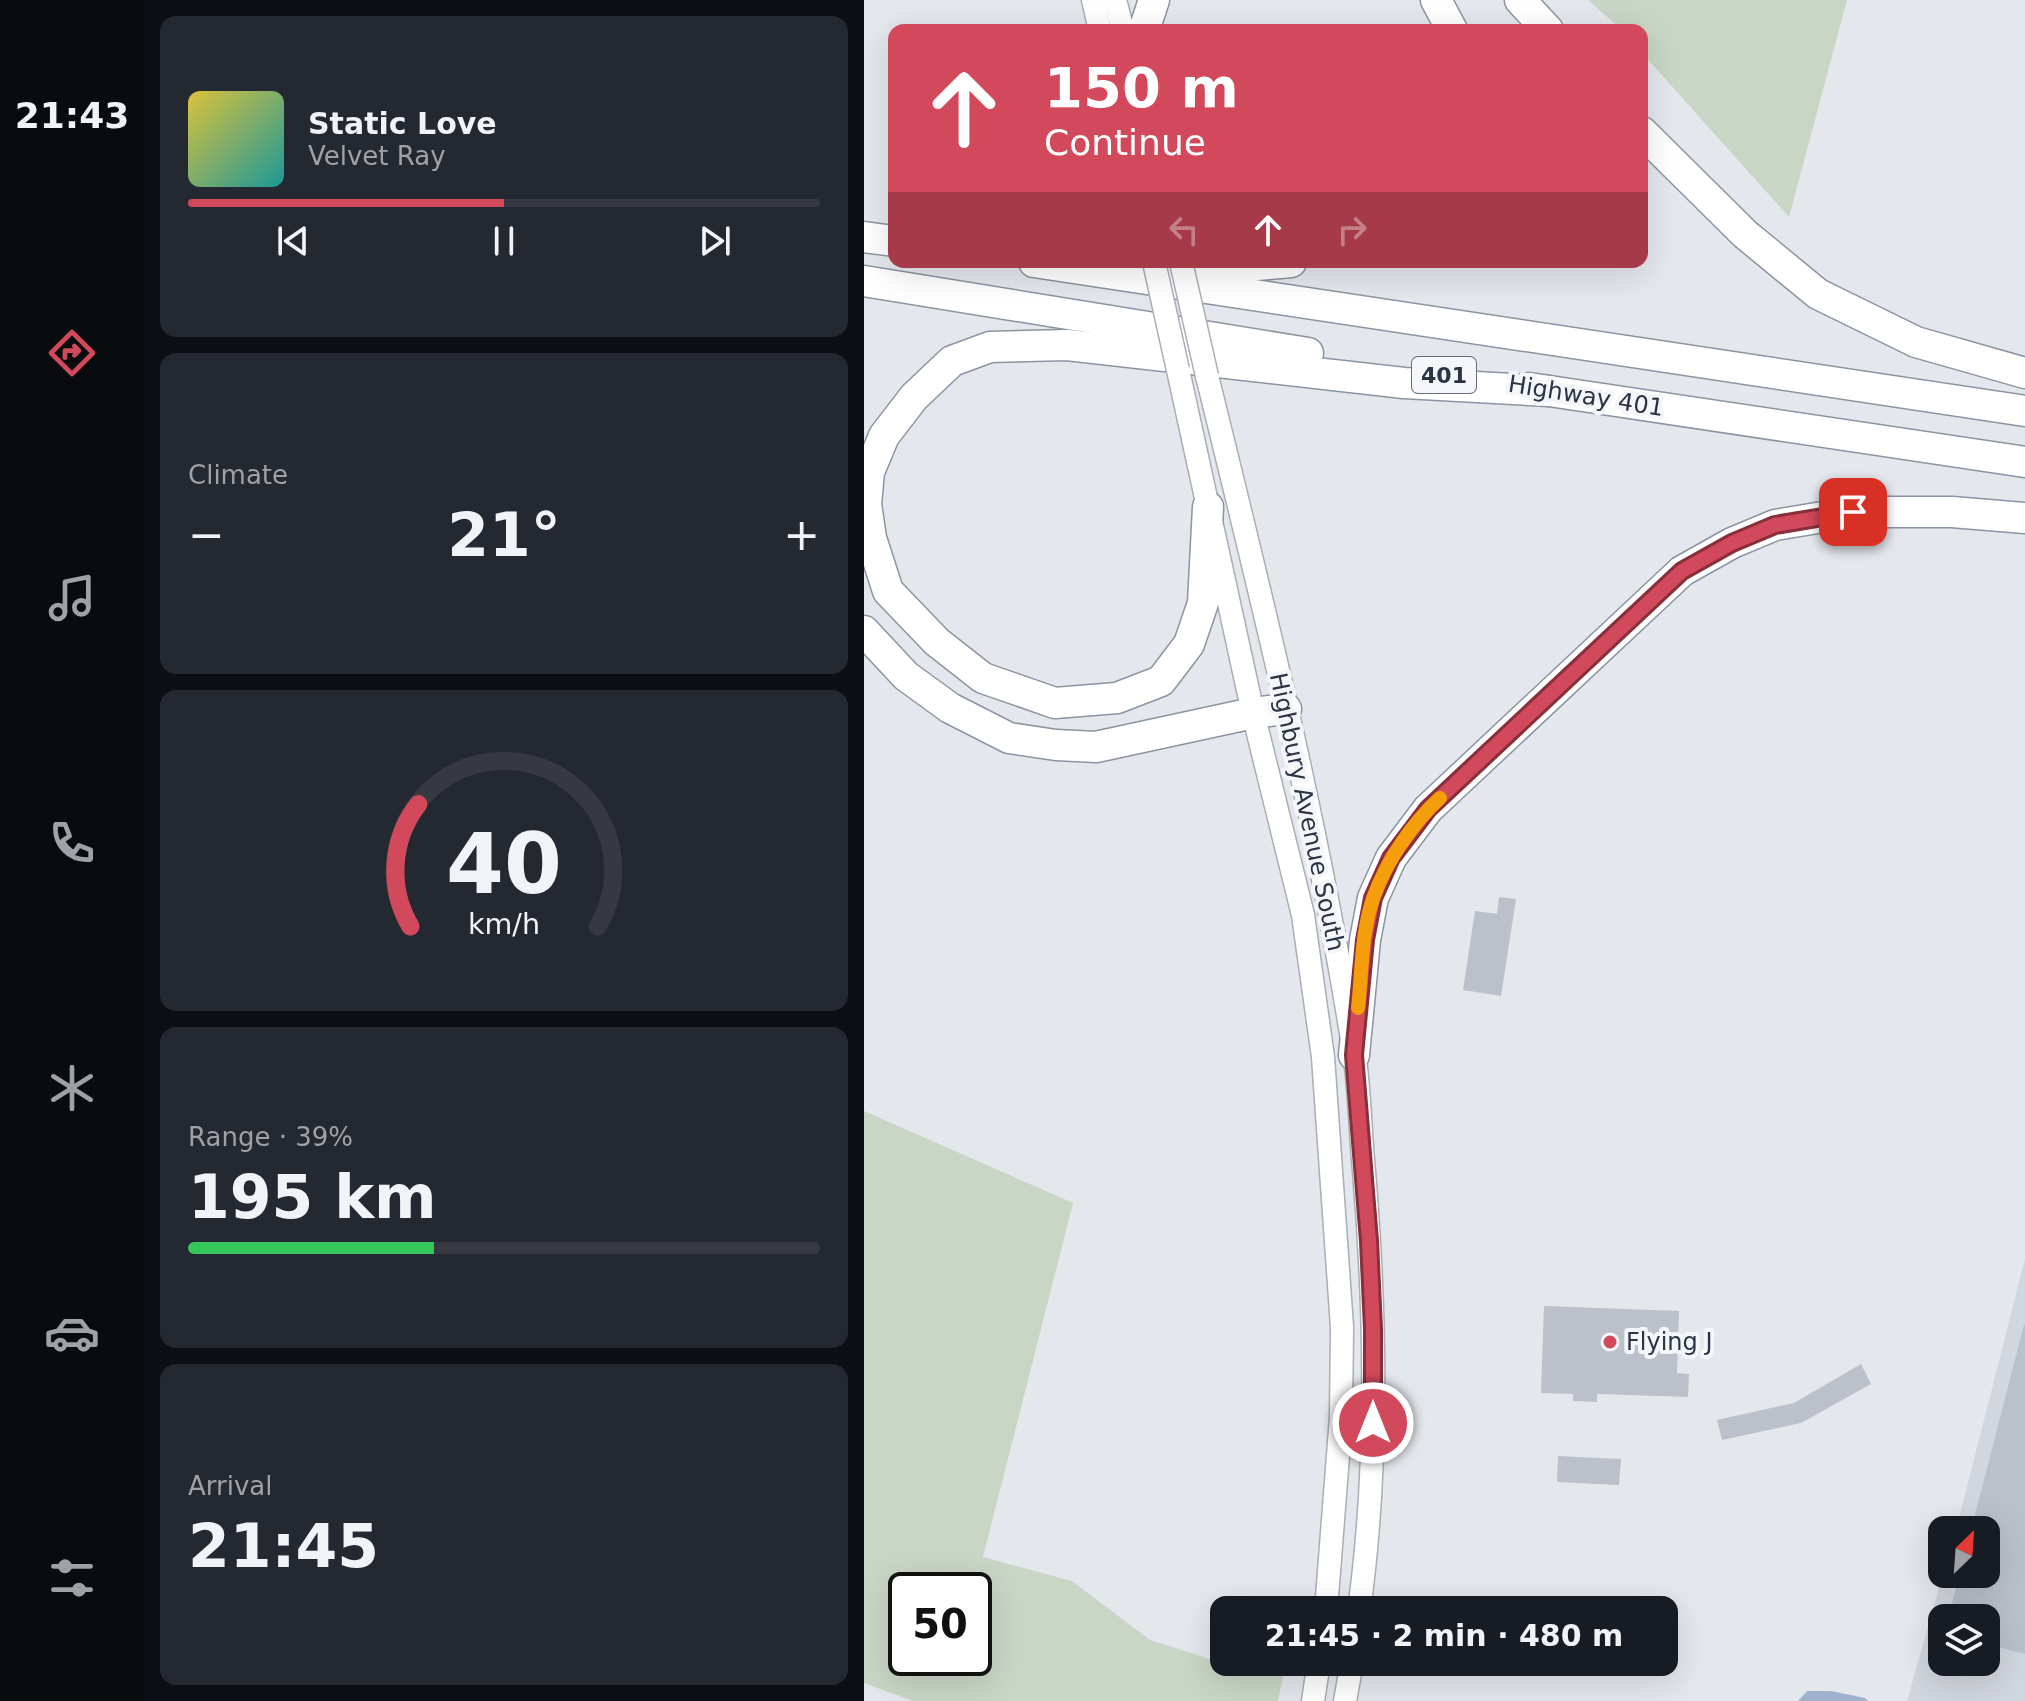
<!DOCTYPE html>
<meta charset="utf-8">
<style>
body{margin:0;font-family:"DejaVu Sans",sans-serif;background:#242831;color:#f1f3f6;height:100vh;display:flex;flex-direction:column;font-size:30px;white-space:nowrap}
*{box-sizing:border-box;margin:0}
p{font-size:26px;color:#9ea1a6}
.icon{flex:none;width:44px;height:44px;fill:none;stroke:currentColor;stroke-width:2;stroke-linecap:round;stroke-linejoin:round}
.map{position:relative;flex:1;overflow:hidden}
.details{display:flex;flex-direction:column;gap:16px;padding:16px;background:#0d0f14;width:720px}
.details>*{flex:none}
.top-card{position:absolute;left:24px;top:24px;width:760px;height:244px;border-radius:16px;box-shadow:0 8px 32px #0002;background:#d1495b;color:#fff;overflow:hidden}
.needle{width:52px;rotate:25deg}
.buttons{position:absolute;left:1064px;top:1516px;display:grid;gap:16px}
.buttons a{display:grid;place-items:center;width:72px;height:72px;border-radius:16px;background:#171b24;box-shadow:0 8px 32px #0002;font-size:40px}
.speed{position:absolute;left:24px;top:1572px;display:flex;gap:16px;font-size:40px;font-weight:700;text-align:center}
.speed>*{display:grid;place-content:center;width:104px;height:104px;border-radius:50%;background:#171b24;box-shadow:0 8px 32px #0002;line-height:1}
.speed .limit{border:4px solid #111;border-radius:12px;background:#fff;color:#111}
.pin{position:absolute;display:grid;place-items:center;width:68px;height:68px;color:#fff;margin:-34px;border-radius:16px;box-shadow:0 4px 12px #0006}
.me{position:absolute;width:88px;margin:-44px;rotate:0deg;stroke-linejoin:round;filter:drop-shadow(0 0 6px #0008)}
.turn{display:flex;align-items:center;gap:28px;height:168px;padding:0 24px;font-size:36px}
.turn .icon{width:104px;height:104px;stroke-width:2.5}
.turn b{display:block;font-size:56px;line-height:68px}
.lanes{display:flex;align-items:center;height:76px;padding:0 24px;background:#0003;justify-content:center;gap:40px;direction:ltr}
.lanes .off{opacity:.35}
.big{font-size:60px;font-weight:800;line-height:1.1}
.details .tile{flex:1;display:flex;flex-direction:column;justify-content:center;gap:12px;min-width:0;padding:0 28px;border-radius:16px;background:#242831}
.details .dial{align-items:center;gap:0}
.dial svg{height:208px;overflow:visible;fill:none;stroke:#363941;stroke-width:7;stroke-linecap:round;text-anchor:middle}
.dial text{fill:#f1f3f6;stroke:none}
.song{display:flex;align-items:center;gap:24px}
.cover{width:96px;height:96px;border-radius:12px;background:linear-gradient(135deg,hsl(50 70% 55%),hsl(180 70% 35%))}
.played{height:8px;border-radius:4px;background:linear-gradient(90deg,#d1495b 50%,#363941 50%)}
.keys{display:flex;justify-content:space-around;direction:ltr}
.heat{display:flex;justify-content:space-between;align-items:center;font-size:44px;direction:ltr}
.charge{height:12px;border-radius:6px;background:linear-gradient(90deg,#34c759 39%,#363941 0)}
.trip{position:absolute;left:346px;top:1596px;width:468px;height:80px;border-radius:16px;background:#171b24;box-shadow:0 8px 32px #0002;font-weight:800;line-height:80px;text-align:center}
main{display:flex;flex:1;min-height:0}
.tab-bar{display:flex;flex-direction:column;width:144px;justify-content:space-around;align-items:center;background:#090b0e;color:#9ea1a6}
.tab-bar .icon{width:56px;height:56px}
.tab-bar .active{color:#d1495b}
.tab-bar b{font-size:36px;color:#f1f3f6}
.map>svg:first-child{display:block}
.built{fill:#d2d6de;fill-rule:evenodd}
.green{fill:#c9d6c5;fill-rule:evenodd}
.water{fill:#9fb4cc}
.building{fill:#bbc0ca}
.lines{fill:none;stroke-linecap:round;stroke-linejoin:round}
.secondary-casing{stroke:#a9aeb7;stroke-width:25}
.highway-casing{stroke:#8b94a3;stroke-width:33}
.secondary{stroke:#fff;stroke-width:22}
.highway{stroke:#fff;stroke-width:30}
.secondary-bridge-casing{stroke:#a9aeb7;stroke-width:25;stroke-linecap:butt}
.secondary-bridge{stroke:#fff;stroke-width:22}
.route-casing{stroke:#882f3b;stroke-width:20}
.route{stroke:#d1495b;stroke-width:14}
.slow{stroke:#f59e0b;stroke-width:14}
.poi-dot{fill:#d1495b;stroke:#f4f6f9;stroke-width:3}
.labels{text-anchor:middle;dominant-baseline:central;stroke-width:8;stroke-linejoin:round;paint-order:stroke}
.shield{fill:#f4f6f9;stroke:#676e7b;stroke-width:2}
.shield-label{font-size:22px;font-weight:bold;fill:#2b3445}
.street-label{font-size:24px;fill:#2b3445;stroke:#f4f6f9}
.poi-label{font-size:24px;fill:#2b3445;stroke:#f4f6f9;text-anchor:start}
</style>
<main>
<nav class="tab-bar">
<b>21:43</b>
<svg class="icon active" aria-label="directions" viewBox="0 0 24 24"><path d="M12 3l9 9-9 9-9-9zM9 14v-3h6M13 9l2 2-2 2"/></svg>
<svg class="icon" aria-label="music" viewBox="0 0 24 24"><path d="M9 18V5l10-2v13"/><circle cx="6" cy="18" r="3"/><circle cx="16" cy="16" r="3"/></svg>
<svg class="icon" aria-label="phone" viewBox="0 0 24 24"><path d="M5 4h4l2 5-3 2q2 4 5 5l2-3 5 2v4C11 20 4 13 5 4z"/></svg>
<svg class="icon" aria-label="climate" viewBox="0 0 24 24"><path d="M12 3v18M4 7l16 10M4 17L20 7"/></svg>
<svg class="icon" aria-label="car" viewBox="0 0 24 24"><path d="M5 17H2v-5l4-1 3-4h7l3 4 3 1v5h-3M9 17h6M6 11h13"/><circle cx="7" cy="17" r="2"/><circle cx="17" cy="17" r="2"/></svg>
<svg class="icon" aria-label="filters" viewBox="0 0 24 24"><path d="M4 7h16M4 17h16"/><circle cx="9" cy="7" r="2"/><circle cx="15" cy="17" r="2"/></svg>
</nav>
<section class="details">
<div class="tile">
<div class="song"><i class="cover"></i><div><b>Static Love</b><p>Velvet Ray</p></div></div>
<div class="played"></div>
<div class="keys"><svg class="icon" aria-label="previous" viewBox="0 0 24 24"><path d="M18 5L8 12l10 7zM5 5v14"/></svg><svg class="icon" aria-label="pause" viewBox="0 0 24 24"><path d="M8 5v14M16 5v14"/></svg><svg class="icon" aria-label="next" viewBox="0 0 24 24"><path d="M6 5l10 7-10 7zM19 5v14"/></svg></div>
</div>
<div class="tile"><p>Climate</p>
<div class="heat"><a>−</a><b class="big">21°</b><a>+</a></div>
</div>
<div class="tile dial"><svg viewBox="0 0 100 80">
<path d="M14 69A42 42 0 1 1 86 69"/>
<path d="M14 69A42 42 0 0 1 17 22" stroke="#d1495b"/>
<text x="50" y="56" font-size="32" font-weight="700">40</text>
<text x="50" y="72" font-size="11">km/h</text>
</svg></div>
<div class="tile"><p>Range · 39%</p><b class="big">195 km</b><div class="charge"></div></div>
<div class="tile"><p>Arrival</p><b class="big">21:45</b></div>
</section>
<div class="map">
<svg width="1161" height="1701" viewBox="0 0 1161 1701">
<rect width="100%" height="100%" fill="#e4e7ec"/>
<path class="built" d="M 1161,1259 L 1161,1701 L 1043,1701 L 1079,1574 L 1122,1574 L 1122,1530 L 1092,1530 ZM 1078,1618 L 1122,1618 L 1122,1662 L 1078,1662 Z"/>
<g class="green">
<polygon points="724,0 983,0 925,217 778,53 778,30 758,30"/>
<path d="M 0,1111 L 209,1203 L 119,1557 L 208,1581 L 286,1640 L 352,1661 L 422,1662 L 414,1701 L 49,1701 L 0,1683 ZM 42,1590 L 110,1590 L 110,1658 L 42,1658 Z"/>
</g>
<polygon class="water" points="943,1691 967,1691 1001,1698 1004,1701 934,1701"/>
<g class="building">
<polygon points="635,897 652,899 637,996 599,990 611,911 633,914"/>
<polygon points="680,1306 815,1311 813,1373 825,1374 824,1397 733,1394 733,1402 709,1401 709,1394 677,1393"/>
<polygon points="1160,1325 1161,1325 1161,1654 1122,1644 1122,1618 1084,1618 1096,1574 1122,1574 1122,1530 1107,1530"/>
<polygon points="997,1364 1007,1384 937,1423 858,1440 853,1420 930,1403"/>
<polygon points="694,1456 757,1459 755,1485 693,1482"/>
</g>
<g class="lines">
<g class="secondary-casing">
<g id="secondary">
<polyline points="229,0 236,30"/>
<polyline points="251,0 259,30"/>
<polyline points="314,370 389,713 439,915 459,1057 478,1327 477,1417 462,1610"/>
<path d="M 343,376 C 398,599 454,824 490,1052 C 496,1091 496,1131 500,1171 C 512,1316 515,1465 495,1610"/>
<polyline points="449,1701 455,1662"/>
<polyline points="481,1701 488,1662"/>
</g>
</g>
<g class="highway-casing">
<g id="highway">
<polyline points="572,0 588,30"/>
<polyline points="656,0 684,30"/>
<polyline points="280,30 290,0"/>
<polyline points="778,132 881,234 954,294 1052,342 1161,373"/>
<polyline points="0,237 30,241"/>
<polyline points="170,262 1161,411"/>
<polyline points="318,265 351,269 427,262"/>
<polyline points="0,281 444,353"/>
<polyline points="665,388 1161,462"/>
<polyline points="344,507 339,603 325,644 297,681 253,698 191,703 119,678 73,642 24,591 7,538 2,504 5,472 20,436 50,397 88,361 126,347 203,345 540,383 685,391"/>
<polyline points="0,631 42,676 86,708 145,738 192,745 232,747 389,713 422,709"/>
<polyline points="490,1055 501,940 509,898 527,858 564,809 818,571 868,543 911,525 989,512 1088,512 1161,518"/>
</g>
</g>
<use href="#secondary" class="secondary"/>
<use href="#highway" class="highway"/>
<g class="secondary-bridge-casing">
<g id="secondary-bridge">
<polyline points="290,262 314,370"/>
<polyline points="317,262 343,376"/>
</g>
</g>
<use href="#secondary-bridge" class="secondary-bridge"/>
</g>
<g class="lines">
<g class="route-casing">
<polyline id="route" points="509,1423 509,1329 505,1241 490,1055 501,940 509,898 527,858 564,809 818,571 868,543 911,525 989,512"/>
</g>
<use href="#route" class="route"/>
<path class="slow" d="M 494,1008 C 498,972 497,931 510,896 C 523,860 548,824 576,798"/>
</g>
<circle class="poi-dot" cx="746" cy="1342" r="8"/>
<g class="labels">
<rect class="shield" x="548" y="357" width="64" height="36" rx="6"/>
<g class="shield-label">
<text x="580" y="375">401</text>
</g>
<g class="street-label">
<text transform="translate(722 396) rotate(9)">Highway 401</text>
<text transform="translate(443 812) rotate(78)">Highbury Avenue South</text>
</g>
<g class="poi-label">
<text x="762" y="1342">Flying J</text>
</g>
</g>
</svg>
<div class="buttons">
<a><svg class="needle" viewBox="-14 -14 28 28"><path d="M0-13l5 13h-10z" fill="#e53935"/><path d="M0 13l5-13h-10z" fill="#9ea1a6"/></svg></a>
<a><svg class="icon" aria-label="layers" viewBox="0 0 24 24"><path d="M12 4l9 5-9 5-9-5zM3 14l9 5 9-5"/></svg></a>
</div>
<div class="speed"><div class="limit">50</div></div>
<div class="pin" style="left:989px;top:512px;background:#d93025"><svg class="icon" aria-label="arrive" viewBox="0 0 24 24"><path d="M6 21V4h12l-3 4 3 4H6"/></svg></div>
<svg class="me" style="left:509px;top:1423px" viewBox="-20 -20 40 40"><circle r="17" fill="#d1495b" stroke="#fff" stroke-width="3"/><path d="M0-11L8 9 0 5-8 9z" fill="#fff"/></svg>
<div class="trip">21:45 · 2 min · 480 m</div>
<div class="top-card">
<div class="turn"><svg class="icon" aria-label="ahead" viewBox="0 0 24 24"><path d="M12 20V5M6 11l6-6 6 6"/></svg><div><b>150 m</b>Continue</div></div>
<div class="lanes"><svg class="icon off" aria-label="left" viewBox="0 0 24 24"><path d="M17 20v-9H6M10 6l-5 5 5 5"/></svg><svg class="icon" aria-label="ahead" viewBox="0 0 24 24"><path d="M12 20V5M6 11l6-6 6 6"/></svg><svg class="icon off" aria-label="right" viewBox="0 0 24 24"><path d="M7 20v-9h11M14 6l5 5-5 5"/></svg></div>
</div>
</div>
</main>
